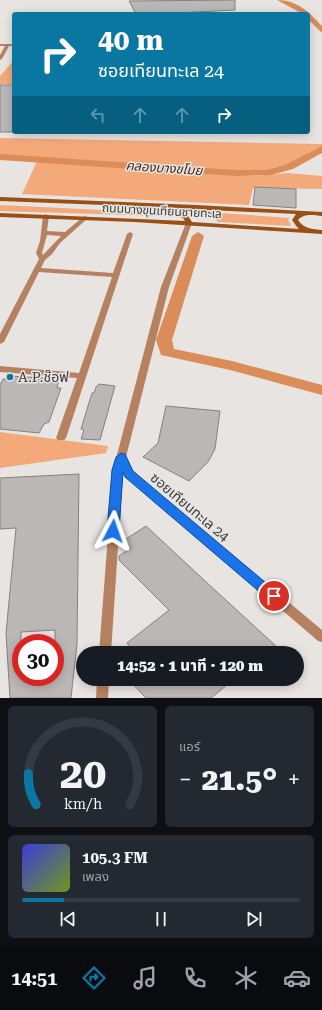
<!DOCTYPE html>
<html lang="th">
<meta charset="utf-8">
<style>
body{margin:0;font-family:"Roboto Serif","Noto Sans Thai",serif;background:#242831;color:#f1f3f6;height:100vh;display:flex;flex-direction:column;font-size:15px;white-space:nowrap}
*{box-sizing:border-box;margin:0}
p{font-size:13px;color:#9ea1a6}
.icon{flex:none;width:22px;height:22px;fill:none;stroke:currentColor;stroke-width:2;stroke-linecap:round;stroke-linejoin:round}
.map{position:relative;height:698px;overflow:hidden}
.sheet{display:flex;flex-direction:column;gap:8px;padding:8px;background:#0d0f14;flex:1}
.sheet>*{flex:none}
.guide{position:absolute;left:12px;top:12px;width:298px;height:122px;border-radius:4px;box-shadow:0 2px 10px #0003;background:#0977a1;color:#fff;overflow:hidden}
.speed{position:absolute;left:12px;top:634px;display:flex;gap:8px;font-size:20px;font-weight:700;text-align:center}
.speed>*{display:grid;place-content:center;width:52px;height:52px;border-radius:50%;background:#171b24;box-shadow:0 2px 10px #0003;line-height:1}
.speed .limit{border:6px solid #d22;background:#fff;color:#111}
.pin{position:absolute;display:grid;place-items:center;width:34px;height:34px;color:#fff;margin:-17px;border:2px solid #fff;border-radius:50%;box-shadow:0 1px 4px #0007}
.me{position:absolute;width:44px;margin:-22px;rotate:4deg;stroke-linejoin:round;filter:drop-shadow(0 0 3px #0008)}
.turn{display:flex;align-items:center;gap:14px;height:84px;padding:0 20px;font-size:18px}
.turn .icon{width:52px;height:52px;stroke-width:2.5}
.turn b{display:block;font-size:28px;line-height:34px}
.lanes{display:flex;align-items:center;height:38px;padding:0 20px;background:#0003;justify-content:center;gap:20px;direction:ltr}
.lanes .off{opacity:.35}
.big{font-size:30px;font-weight:800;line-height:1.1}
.sheet .card{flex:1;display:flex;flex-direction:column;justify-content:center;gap:6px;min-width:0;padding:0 14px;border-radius:6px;background:#242831}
.sheet .dial{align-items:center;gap:0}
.dial svg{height:104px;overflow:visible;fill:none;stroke:#363941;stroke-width:7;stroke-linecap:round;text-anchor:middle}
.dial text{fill:#f1f3f6;stroke:none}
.song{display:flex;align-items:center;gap:12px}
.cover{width:48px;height:48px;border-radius:6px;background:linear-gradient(135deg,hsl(240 70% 55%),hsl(80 70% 35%))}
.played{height:4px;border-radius:2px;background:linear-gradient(90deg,#0977a1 15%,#363941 15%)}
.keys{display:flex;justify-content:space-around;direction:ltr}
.heat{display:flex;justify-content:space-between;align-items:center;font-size:22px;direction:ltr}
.sheet .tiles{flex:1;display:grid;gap:8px;grid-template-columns:1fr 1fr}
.card:last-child{grid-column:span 2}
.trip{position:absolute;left:76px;top:646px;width:228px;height:40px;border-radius:20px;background:#171b24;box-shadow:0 2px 10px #0003;font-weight:800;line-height:40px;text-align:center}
.dock{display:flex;height:64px;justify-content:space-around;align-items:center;background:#090b0e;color:#9ea1a6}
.dock .icon{width:28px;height:28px}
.dock .active{color:#0977a1}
.dock b{font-size:18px;color:#f1f3f6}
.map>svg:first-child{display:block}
.green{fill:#f3a97a}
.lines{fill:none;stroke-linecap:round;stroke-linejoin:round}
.canal{fill:#da8c59;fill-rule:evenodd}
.building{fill:#bab7b6;stroke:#84817f;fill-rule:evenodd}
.street{fill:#b68161;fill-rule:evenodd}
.secondary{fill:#9a4f14;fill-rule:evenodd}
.route{fill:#1a73e8;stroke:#114b97}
.poi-dot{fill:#0977a1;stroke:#e7e4e2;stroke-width:1.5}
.labels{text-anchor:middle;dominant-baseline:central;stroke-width:3;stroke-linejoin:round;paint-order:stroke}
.far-street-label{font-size:12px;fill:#3d3c3b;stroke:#e7e4e2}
.far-water-label{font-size:13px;font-style:italic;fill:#472712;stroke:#e7e4e2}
.poi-label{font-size:14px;fill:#3d3c3b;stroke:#e7e4e2;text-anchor:start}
.street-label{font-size:14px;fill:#3d3c3b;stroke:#e7e4e2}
</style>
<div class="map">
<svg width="322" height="698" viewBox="0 0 322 698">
<rect width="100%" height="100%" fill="#e7e4e2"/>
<g class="green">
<polygon points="14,60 14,84 0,84 0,76"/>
<polygon points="0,138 322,144 322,147 286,166 267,171 239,172 0,155"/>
<polygon points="37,161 255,176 288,173 322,176 322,189 253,188 249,205 22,194"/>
<polygon points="0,205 164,213 164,216 0,211"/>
<polygon points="220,213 290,218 288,220 291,226 218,222 215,219 214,216"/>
<polygon points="0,432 108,446 106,453 0,468"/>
</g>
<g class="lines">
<g class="canal">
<path d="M 277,0 C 297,0 309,12 322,26 L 322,33 L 308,19 L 308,14 L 303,14 Z"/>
<polygon points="322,146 322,153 293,169 271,175 236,176 0,160 0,154 236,170 267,170 285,165"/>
<polygon points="198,232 204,236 172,340 174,349 232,361 322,385 322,395 230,370 161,355 156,340 192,236"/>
</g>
</g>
<g class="building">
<polygon points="235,0 235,10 156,14 136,14 129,1"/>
<rect x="0" y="85" width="14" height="47"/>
<polygon points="255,187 296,189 296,208 253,205"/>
<polygon points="10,376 59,379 57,388 61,388 49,422 44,424 39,433 0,429 0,385 3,379 8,379"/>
<polygon points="99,384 115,386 100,440 81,439 84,430 81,429 92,393 94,393 96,387"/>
<polygon points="166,406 220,411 215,449 208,462 189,481 143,457 158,443"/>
<path d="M 79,474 L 77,644 L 71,698 L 10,698 L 6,633 L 16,528 L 0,529 L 0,478 ZM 55,630 L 55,677 L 21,677 L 21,632 Z"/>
<polygon points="146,526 204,580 277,647 270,653 135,653 127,643 169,610 119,560 119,556 131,548 123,541"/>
<polygon points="128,679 234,679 211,698 146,698"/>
</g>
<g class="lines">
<g class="street">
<polygon points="0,44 14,44 14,46 9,46 2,59 0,60 0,55 5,46 0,46"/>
<path d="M 46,214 L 49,216 L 47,231 L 65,232 L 83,217 L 85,216 L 88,218 L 60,243 L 52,254 L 45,260 L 41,268 L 113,273 L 127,234 L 130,232 L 133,234 L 66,438 L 64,440 L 58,440 L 56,438 L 77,378 L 0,372 L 0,366 L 79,373 L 112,277 L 39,272 L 4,342 L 0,344 L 0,334 L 39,259 L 36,253 L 40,241 L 43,216 ZM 47,235 L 61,236 L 43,255 L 42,253 Z"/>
<polygon points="189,221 192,223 169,287 126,457 133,472 322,630 322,642 318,641 126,476 123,471 111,653 99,653 113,470 161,287 186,223"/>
<polygon points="97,679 109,679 108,698 96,698"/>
</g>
<path class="secondary" d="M 0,197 L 196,205 L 322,212 L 322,216 C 313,215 304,213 298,220 C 304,229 312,229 322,230 L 322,234 L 134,222 L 0,217 L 0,213 L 185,221 L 183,218 L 160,209 L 159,207 L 0,201 ZM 167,208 L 296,214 L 292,220 L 297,227 L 299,229 L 192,222 L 188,216 Z"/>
</g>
<polygon class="route" points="121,453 125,454 133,471 278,593 280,596 278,600 274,602 269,600 125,477 123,472 119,531 118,534 109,534 107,531 112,470 116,457"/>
<circle class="poi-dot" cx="10" cy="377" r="4"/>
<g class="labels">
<g class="far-street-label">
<text transform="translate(162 211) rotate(3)">ถนนบางขุนเทียนชายทะเล</text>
</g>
<g class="far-water-label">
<text transform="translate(164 168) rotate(4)">คลองบางขโมย</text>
</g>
<g class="poi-label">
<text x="18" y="377">A.P.ช๊อฟ</text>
</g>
<g class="street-label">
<text transform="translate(190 507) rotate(40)">ซอยเทียนทะเล 24</text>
</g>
</g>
</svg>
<div class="speed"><div class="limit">30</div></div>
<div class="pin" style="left:274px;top:596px;background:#d93025"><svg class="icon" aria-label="arrive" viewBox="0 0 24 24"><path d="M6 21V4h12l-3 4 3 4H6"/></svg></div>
<svg class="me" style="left:113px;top:531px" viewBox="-20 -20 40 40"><path d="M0-17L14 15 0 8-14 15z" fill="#1a73e8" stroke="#fff" stroke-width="4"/></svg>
<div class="trip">14:52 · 1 นาที · 120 m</div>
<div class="guide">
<div class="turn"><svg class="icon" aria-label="right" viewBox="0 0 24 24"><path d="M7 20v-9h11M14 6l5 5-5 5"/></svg><div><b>40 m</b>ซอยเทียนทะเล 24</div></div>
<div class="lanes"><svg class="icon off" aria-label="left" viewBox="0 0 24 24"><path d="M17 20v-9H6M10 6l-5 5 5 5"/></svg><svg class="icon off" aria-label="ahead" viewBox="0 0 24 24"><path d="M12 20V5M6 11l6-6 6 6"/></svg><svg class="icon off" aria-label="ahead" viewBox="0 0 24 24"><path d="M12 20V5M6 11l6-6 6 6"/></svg><svg class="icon" aria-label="right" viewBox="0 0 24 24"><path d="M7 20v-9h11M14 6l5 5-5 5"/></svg></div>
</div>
</div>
<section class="sheet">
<div class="tiles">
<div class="card dial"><svg viewBox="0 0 100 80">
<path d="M14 69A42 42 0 1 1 86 69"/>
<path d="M14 69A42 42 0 0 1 8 45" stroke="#0977a1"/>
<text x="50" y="56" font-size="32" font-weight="700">20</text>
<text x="50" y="72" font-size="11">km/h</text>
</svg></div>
<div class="card"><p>แอร์</p>
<div class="heat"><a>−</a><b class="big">21.5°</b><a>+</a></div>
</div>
<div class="card">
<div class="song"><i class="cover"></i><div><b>105.3 FM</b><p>เพลง</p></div></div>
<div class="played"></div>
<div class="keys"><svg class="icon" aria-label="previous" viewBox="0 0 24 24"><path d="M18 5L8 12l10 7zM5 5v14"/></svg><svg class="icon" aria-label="pause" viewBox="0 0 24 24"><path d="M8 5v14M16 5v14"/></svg><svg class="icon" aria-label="next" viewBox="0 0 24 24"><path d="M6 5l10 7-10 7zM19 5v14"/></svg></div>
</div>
</div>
</section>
<nav class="dock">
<b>14:51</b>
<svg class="icon active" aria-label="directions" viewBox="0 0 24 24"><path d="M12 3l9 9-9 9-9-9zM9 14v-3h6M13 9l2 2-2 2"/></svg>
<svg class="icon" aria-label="music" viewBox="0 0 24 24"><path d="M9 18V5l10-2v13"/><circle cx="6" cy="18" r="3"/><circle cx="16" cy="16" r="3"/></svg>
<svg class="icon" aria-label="phone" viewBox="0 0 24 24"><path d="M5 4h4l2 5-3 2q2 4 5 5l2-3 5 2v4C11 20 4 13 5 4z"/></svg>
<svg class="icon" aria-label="climate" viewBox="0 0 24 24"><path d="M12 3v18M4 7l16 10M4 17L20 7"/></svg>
<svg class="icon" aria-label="car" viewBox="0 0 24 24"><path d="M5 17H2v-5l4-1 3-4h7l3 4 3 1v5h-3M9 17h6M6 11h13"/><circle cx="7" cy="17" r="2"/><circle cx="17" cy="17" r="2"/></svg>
</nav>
